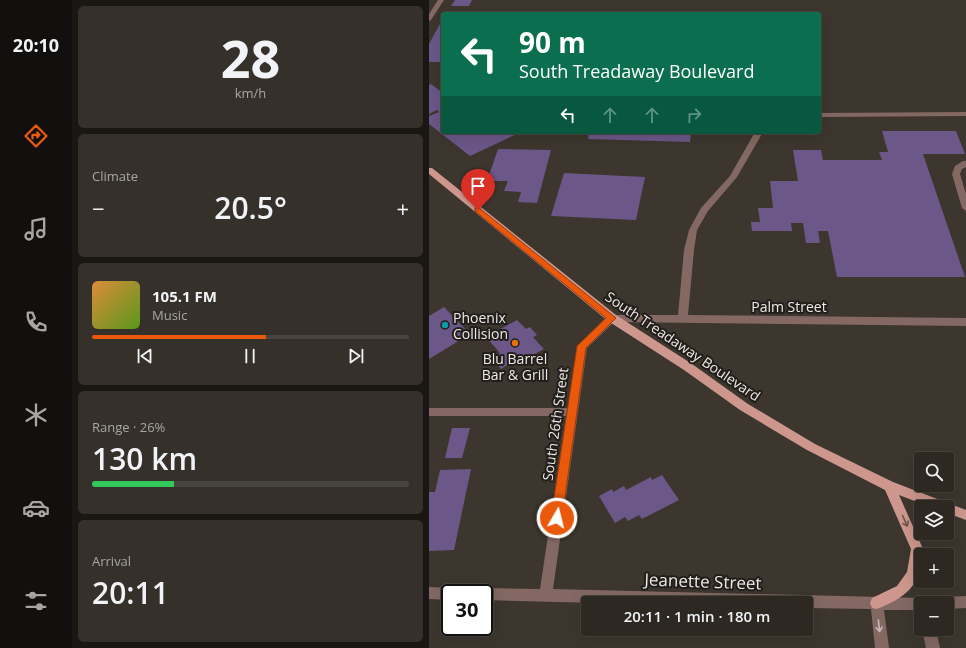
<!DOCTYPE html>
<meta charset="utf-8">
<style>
body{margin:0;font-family:"Open Sans",sans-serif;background:#35302a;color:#f1f3f6;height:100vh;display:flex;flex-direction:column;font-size:15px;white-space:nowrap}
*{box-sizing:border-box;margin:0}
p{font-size:13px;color:#a7a6a5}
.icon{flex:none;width:22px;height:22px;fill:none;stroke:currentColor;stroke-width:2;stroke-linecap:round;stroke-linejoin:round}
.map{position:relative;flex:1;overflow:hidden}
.drawer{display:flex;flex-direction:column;gap:6px;padding:6px;background:#191613;width:357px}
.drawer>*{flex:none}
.hud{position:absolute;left:12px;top:12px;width:380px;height:122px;border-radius:4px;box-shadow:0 4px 16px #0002,0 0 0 1px #484440;background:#0b6e4f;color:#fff;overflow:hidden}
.tools{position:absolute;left:485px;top:452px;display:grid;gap:8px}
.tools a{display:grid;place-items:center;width:40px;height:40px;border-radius:4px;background:#2d2822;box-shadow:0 4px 16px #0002,0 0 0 1px #484440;font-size:20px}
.speed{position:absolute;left:12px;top:584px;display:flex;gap:8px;font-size:20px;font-weight:700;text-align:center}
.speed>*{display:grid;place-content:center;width:52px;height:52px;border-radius:50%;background:#2d2822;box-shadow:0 4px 16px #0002,0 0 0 1px #484440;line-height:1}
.speed .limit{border:2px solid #111;border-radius:6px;background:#fff;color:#111}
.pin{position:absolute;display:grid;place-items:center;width:34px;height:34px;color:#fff;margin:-41px -17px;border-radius:50% 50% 50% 0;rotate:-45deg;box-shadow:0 0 4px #0007}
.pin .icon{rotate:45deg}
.me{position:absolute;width:44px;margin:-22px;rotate:8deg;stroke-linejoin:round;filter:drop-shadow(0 0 3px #0008)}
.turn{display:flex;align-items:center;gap:14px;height:84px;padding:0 12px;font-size:18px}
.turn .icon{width:52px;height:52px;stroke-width:2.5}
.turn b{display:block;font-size:28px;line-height:34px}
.lanes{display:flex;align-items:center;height:38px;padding:0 12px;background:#0003;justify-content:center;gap:20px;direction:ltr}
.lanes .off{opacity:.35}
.big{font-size:30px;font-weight:600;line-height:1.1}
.drawer .card{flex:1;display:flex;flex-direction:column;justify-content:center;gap:6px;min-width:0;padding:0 14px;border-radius:6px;background:#35302a}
.drawer .dial{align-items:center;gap:0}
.dial b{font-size:52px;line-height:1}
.song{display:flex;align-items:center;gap:12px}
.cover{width:48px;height:48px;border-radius:6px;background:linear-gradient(135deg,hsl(30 70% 55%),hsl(90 70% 35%))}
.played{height:4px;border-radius:2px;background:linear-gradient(90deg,#ea580c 55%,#484440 55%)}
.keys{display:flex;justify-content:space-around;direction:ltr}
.heat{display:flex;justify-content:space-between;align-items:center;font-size:22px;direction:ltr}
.charge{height:6px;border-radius:3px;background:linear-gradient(90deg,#34c759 26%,#484440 0)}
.trip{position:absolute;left:152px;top:596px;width:232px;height:40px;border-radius:4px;background:#2d2822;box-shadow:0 4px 16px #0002,0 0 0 1px #484440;font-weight:600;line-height:40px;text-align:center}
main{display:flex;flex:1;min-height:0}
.menu{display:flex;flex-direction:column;width:72px;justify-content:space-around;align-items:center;background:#12100e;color:#a7a6a5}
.menu .icon{width:28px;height:28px}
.menu .current{color:#ea580c}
.menu b{font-size:18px;color:#f1f3f6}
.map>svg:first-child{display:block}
.building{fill:#6b5788}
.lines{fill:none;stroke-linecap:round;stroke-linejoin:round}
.minor{fill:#836863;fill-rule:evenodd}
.major{fill:#cd978d;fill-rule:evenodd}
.oneway{stroke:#6e544e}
.oneway2{stroke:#c9bcb8}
.route{fill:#ea580c;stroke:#983908}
.culture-dot{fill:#0f9aa8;stroke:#211e1b;stroke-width:1.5}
.food-dot{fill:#e8710a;stroke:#211e1b;stroke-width:1.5}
.labels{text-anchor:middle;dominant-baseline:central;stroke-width:4;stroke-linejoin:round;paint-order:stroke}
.street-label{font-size:14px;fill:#eeeae5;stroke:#211e1b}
.poi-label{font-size:14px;fill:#eeeae5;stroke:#211e1b;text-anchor:start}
.near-street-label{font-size:17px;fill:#eeeae5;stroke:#211e1b}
</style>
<main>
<nav class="menu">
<b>20:10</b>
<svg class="icon current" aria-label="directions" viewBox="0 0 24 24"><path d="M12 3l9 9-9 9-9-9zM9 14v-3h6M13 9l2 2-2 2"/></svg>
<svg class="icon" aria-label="music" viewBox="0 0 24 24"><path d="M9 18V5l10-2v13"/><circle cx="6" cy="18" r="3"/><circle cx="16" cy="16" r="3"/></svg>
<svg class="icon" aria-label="phone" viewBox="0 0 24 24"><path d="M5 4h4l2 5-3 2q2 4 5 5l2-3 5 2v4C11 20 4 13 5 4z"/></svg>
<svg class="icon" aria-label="climate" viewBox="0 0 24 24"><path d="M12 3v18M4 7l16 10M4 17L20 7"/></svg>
<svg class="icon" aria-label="car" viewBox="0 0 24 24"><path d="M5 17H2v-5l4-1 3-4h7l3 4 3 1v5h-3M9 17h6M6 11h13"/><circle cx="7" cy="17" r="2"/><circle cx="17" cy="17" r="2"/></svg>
<svg class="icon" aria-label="filters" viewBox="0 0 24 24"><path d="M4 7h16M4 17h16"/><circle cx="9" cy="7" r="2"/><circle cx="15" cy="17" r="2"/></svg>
</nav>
<section class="drawer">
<div class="card dial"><b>28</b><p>km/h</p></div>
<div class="card"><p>Climate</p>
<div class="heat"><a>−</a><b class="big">20.5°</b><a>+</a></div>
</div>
<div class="card">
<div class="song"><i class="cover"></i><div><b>105.1 FM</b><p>Music</p></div></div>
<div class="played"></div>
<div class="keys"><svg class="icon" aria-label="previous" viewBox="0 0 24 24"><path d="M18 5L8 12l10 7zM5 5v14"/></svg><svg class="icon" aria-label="pause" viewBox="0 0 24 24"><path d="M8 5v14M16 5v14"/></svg><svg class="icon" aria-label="next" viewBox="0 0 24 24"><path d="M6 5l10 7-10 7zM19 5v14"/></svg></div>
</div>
<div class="card"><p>Range · 26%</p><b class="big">130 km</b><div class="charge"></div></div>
<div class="card"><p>Arrival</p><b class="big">20:11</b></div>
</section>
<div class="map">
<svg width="537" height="648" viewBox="0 0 537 648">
<rect width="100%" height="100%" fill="#3c362e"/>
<g class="building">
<polygon points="26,0 43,0 40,6 22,6"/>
<polygon points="12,22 14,22 14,62 0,62 0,44"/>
<polygon points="2,84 14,93 14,132 92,132 41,156 0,124 0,116 10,112 8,110 0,114 0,85"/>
<polygon points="453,131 527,131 536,154 494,154 536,277 408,277 399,231 389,231 391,243 377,243 374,223 362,223 363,231 323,231 322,222 331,222 329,208 344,208 341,181 369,181 364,150 392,150 394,160 453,160 450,152 459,152"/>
<polygon points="160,132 262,132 261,142 159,139"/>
<polygon points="69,149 122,150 108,203 89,202 92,192 75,191 79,181 58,181"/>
<polygon points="135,173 216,177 207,220 122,216"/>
<polygon points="15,307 41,334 0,359 0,316"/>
<polygon points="88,320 97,329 101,327 108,335 104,337 115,349 84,366 82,363 72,369 63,358 71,353 57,337"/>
<polygon points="23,428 41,428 33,458 16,458"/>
<polygon points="42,469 25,550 0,551 0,492 6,492 11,470"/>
<polygon points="233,475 250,500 213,519 210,515 199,521 196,517 186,523 170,496 183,489 184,492 195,486 197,490 222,477 223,480"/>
</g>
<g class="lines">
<g class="minor">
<polygon points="9,0 15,0 2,20 0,21 0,14"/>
<polygon points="537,112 537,116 390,117 390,113"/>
<polygon points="326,132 334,132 308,177 279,211 268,230 265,250 259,315 537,318 537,326 185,322 158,348 124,589 492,598 497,599 498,603 492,603 492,610 455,610 460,648 446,648 442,609 377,608 377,603 169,603 55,600 55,593 49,593 50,590 55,588 111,589 137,416 0,416 0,408 139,408 148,347 179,315 249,315 255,250 260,230 272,208 301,176"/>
<polygon points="534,161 537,161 537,167 533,169 531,174 537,194 537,211 533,208 523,174 526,166"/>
<polygon points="0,587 21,588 26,590 27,593 21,593 21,600 0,599"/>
<polygon points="537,596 537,608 518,609 518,603 511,603 513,598 518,597"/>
<polygon points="493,629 507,629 511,648 497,648"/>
</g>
<path class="major" d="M 0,168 L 3,168 L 187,315 L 263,364 L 319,404 L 386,444 L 464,482 L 537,510 L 537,520 L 518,513 L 518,507 L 501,507 L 470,495 L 494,549 L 493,555 L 492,555 C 492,587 475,598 448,609 L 443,608 L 441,603 L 443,598 L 468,586 L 478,572 L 482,549 L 456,490 L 378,450 L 311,410 L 255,370 L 179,321 L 0,174 Z"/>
</g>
<defs><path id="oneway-shaft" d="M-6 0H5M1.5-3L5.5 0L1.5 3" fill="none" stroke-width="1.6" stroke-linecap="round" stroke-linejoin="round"/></defs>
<use class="oneway" href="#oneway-shaft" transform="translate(476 521) rotate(66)"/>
<use class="oneway2" href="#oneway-shaft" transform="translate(450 626) rotate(84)"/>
<polygon class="route" points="49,207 187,318 157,348 133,518 132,522 128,524 124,522 122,518 148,346 177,318 46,211 46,208"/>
<circle class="culture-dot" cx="16" cy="325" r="4"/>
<circle class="food-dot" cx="86" cy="343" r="4"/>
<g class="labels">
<g class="street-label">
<text x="360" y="306">Palm Street</text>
<text transform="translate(254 346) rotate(34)">South Treadaway Boulevard</text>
<text transform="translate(126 424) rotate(-82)">South 26th Street</text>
</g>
<g class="poi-label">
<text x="24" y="317">Phoenix<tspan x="24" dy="16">Collision</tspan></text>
<text x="86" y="358" text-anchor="middle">Blu Barrel<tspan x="86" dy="16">Bar &amp; Grill</tspan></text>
</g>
<g class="near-street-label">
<text transform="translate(274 581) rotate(2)">Jeanette Street</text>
</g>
</g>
</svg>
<div class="tools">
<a><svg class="icon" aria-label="search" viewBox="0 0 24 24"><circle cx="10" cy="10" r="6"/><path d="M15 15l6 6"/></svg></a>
<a><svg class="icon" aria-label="layers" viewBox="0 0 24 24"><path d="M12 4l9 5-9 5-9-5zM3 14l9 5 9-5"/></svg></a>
<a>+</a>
<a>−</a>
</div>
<div class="speed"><div class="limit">30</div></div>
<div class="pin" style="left:49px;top:210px;background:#d93025"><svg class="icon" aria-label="arrive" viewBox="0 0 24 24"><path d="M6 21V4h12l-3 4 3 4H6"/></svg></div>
<svg class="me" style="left:128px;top:518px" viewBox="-20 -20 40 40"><circle r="17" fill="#ea580c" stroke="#fff" stroke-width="3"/><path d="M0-11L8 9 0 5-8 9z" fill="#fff"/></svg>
<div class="trip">20:11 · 1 min · 180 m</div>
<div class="hud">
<div class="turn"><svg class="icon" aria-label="left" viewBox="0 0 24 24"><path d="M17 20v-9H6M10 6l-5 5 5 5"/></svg><div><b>90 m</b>South Treadaway Boulevard</div></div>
<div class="lanes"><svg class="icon" aria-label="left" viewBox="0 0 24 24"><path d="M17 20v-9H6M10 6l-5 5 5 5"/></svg><svg class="icon off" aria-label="ahead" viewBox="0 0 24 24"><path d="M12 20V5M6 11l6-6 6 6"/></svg><svg class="icon off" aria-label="ahead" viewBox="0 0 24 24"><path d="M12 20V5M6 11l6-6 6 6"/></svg><svg class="icon off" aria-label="right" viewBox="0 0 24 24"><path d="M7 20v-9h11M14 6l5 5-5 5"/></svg></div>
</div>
</div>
</main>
